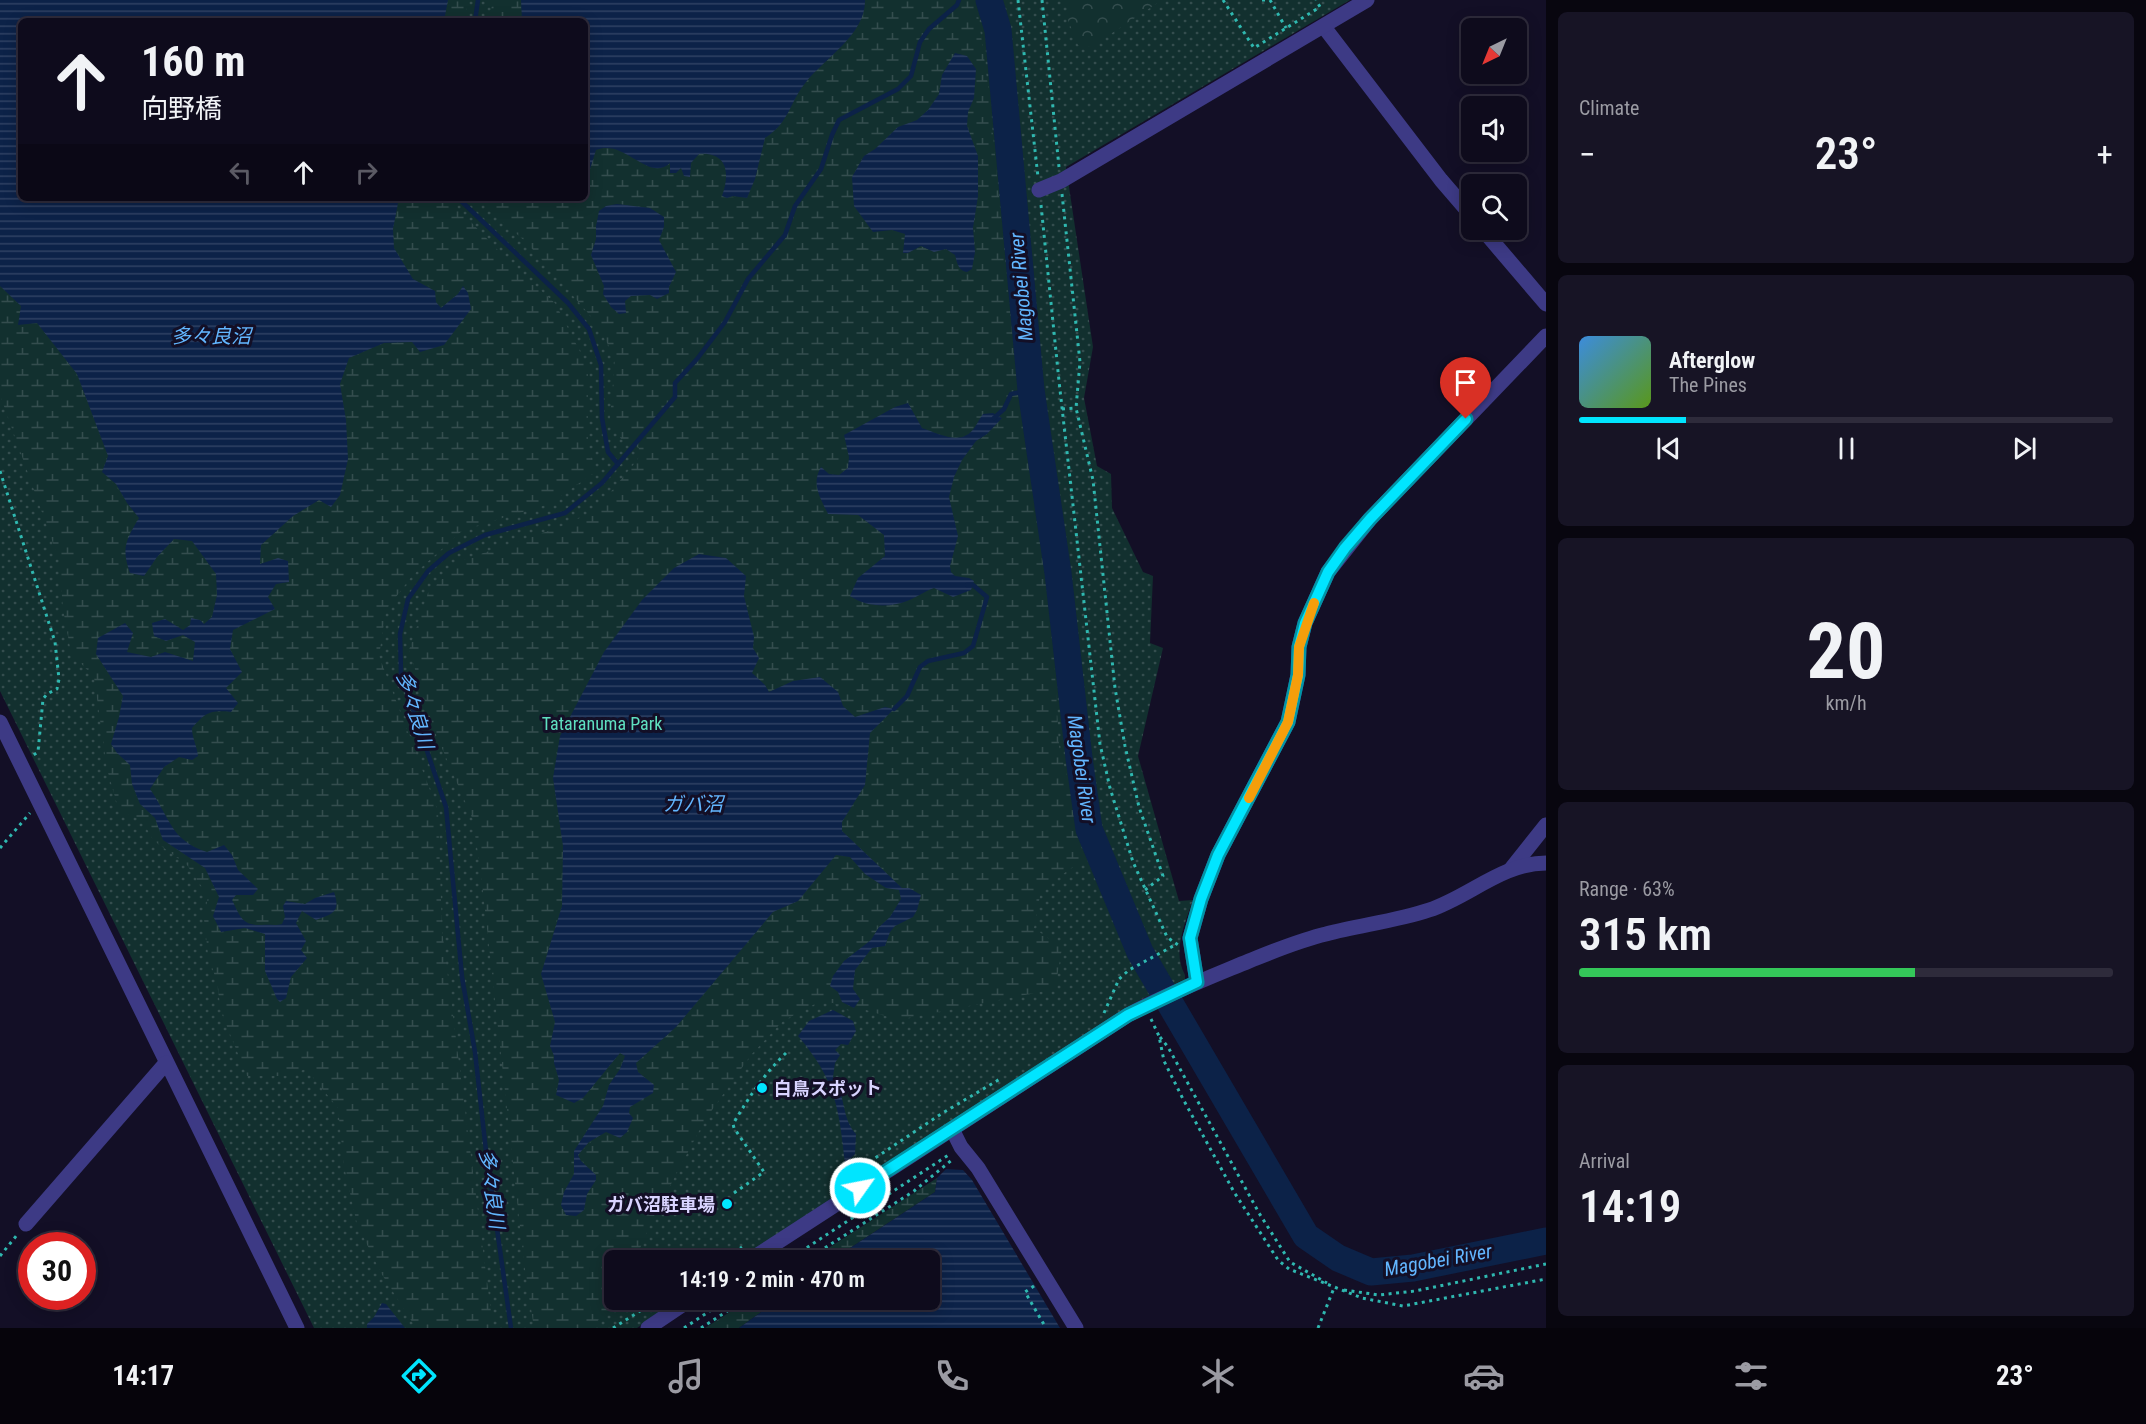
<!DOCTYPE html>
<meta charset="utf-8">
<style>
body{margin:0;font-family:"Roboto Condensed","Noto Sans JP",sans-serif;background:#171425;color:#f1f3f6;height:100vh;display:flex;flex-direction:column;font-size:22px;white-space:nowrap}
*{box-sizing:border-box;margin:0}
p{font-size:20px;color:#9b9ba3}
.icon{flex:none;width:33px;height:33px;fill:none;stroke:currentColor;stroke-width:2;stroke-linecap:round;stroke-linejoin:round}
.map{position:relative;flex:1;overflow:hidden}
.side{display:flex;flex-direction:column;gap:12px;padding:12px;background:#08060f;width:600px}
.side>*{flex:none}
.hud{position:absolute;left:18px;top:18px;width:570px;height:183px;border-radius:9px;box-shadow:0 3px 15px #0003,0 0 0 2px #2e2b3b;background:#0e0b1c;color:#f1f3f6;overflow:hidden}
.needle{width:39px;rotate:223deg}
.tools{position:absolute;left:1461px;top:18px;display:grid;gap:12px}
.tools a{display:grid;place-items:center;width:66px;height:66px;border-radius:9px;background:#0e0b1c;box-shadow:0 3px 15px #0003,0 0 0 2px #2e2b3b;font-size:30px}
.speed{position:absolute;left:18px;top:1232px;display:flex;gap:12px;font-size:30px;font-weight:700;text-align:center}
.speed>*{display:grid;place-content:center;width:78px;height:78px;border-radius:50%;background:#0e0b1c;box-shadow:0 3px 15px #0003,0 0 0 2px #2e2b3b;line-height:1}
.speed .limit{border:9px solid #d22;background:#fff;color:#111}
.pin{position:absolute;display:grid;place-items:center;width:51px;height:51px;color:#fff;margin:-62px -26px;border-radius:50% 50% 50% 0;rotate:-45deg;box-shadow:0 0 6px #0007}
.pin .icon{rotate:45deg}
.me{position:absolute;width:66px;margin:-33px;rotate:57deg;stroke-linejoin:round;filter:drop-shadow(0 0 4px #0008)}
.turn{display:flex;align-items:center;gap:21px;height:126px;padding:0 24px;font-size:27px}
.turn .icon{width:78px;height:78px;stroke-width:2.5}
.turn b{display:block;font-size:42px;line-height:51px}
.lanes{display:flex;align-items:center;height:57px;padding:0 24px;background:#0003;justify-content:center;gap:30px;direction:ltr}
.lanes .off{opacity:.35}
.big{font-size:45px;font-weight:600;line-height:1.1}
.side .widget{flex:1;display:flex;flex-direction:column;justify-content:center;gap:9px;min-width:0;padding:0 21px;border-radius:9px;background:#171425}
.side .dial{align-items:center;gap:0}
.dial b{font-size:78px;line-height:1}
.song{display:flex;align-items:center;gap:18px}
.cover{width:72px;height:72px;border-radius:9px;background:linear-gradient(135deg,hsl(210 70% 55%),hsl(90 70% 35%))}
.played{height:6px;border-radius:3px;background:linear-gradient(90deg,#00e5ff 20%,#2e2b3b 20%)}
.keys{display:flex;justify-content:space-around;direction:ltr}
.heat{display:flex;justify-content:space-between;align-items:center;font-size:33px;direction:ltr}
.charge{height:9px;border-radius:4px;background:linear-gradient(90deg,#34c759 63%,#2e2b3b 0)}
.trip{position:absolute;left:604px;top:1250px;width:336px;height:60px;border-radius:9px;background:#0e0b1c;box-shadow:0 3px 15px #0003,0 0 0 2px #2e2b3b;font-weight:600;line-height:60px;text-align:center}
.dock{display:flex;height:96px;justify-content:space-around;align-items:center;background:#06040b;color:#9b9ba3}
.dock .icon{width:42px;height:42px}
.dock .current{color:#00e5ff}
.dock b{font-size:27px;color:#f1f3f6}
main{display:flex;flex:1;min-height:0}
.map>svg:first-child{display:block}
.green{fill:url(#green-dots);fill-rule:evenodd}
.forest{fill:url(#forest-crowns)}
.wetland{fill:url(#wetland-marsh);fill-rule:evenodd}
.water{fill:url(#water-rules)}
.lines{fill:none;stroke-linecap:round;stroke-linejoin:round}
.stream{stroke:#0c2248;stroke-width:4.5}
.river{stroke:#0c2248;stroke-width:27}
.path{stroke:#2fb8b0;stroke-width:3;stroke-dasharray:3 4.5;stroke-linecap:butt}
.minor{stroke:#3d3a85;stroke-width:15}
.route-casing{stroke:#0095a6;stroke-width:15}
.route{stroke:#00e5ff;stroke-width:10}
.slow{stroke:#f59e0b;stroke-width:10}
.poi-dot{fill:#00e5ff;stroke:#130f26;stroke-width:2}
.labels{text-anchor:middle;dominant-baseline:central;stroke-width:6;stroke-linejoin:round;paint-order:stroke}
.park-label{font-size:18px;fill:#5fe0c0;stroke:#130f26}
.poi-label{font-size:18px;font-weight:bold;fill:#d9d4ff;stroke:#130f26;text-anchor:start}
.water-label{font-size:20px;font-style:italic;fill:#62b6ff;stroke:#130f26}
</style>
<main>
<div class="map">
<svg width="1546" height="1328" viewBox="0 0 1546 1328">
<defs>
<pattern id="green-dots" width="8" height="8" patternUnits="userSpaceOnUse" patternTransform="scale(1.5)"><rect width="8" height="8" fill="#12302f"/><path d="M2 2h.1M6 6h.1" fill="none" stroke="#344d4e" stroke-width="1.8" stroke-linecap="round"/></pattern>
<pattern id="forest-crowns" width="20" height="18" patternUnits="userSpaceOnUse" patternTransform="scale(1.5)"><rect width="20" height="18" fill="#12302f"/><path d="M2 6a3 3 0 1 1 6 0M12 15a3 3 0 1 1 6 0" fill="none" stroke="#344d4e"/></pattern>
<pattern id="wetland-marsh" width="20" height="14" patternUnits="userSpaceOnUse" patternTransform="scale(1.5)"><rect width="20" height="14" fill="#12302f"/><path d="M1 5h8M5 5V1M11 12h8M15 12V8" fill="none" stroke="#344d4e"/></pattern>
<pattern id="water-rules" width="6" height="5" patternUnits="userSpaceOnUse" patternTransform="scale(1.5)"><rect width="6" height="5" fill="#0c2248"/><path d="M0 2.5h6" fill="none" stroke="#2f4163"/></pattern>
</defs>
<rect width="100%" height="100%" fill="#130f26"/>
<path class="green" d="M 0,0 L 1350,0 L 1066,167 L 1093,347 L 1084,398 L 1097,466 L 1111,474 L 1112,508 L 1143,572 L 1153,576 L 1150,643 L 1163,648 L 1138,756 L 1179,901 L 1193,900 C 1185,923 1172,952 1185,975 L 1185,980 L 1142,999 L 740,1260 L 615,1260 L 615,1299 L 680,1299 L 637,1328 L 314,1328 L 0,691 ZM 21,21 L 585,21 L 585,198 L 21,198 Z"/>
<polygon class="forest" points="1067,0 1162,0 1091,47 1078,45 1068,20"/>
<g class="wetland">
<polygon points="448,0 468,0 465,21 444,21"/>
<polygon points="493,0 521,0 522,21 489,21"/>
<path d="M 865,0 L 976,0 L 989,93 L 1011,321 L 1053,637 L 1059,746 L 1088,856 L 1041,890 L 1034,928 L 1062,948 L 1055,989 L 898,1020 L 863,1009 L 855,1014 L 833,1003 L 815,1004 L 783,1021 L 751,1055 L 705,1120 L 653,1218 L 635,1260 L 615,1260 L 615,1299 L 618,1299 L 614,1310 L 587,1328 L 534,1328 L 524,1263 L 481,874 L 473,820 L 435,732 L 409,650 L 428,593 L 460,561 L 560,527 L 595,511 L 638,459 L 639,448 L 621,439 L 610,419 L 615,357 L 594,320 L 527,243 L 476,198 L 539,198 L 546,206 L 563,198 L 585,198 C 585,183 589,164 596,150 C 624,139 636,171 665,167 L 671,163 L 692,172 L 691,163 L 699,154 C 728,152 730,173 723,196 L 747,198 L 755,179 L 765,138 C 789,123 789,102 806,82 C 825,58 865,34 865,0 ZM 939,88 L 974,97 C 970,106 966,115 967,124 C 968,136 977,147 978,160 C 978,191 973,221 975,252 L 959,267 L 955,255 L 946,249 L 934,252 L 921,246 L 908,253 L 905,234 L 892,230 L 854,192 L 852,177 L 864,156 L 875,149 L 897,127 L 917,120 L 928,110 L 939,93 ZM 617,204 L 650,208 L 664,227 L 659,240 L 676,272 L 669,287 L 650,295 L 631,296 L 625,301 L 625,313 L 619,313 L 611,307 L 591,255 L 596,239 ZM 908,403 L 922,428 C 944,436 966,449 979,420 L 987,434 C 968,446 950,472 949,496 C 949,508 958,524 957,537 C 957,547 945,564 952,573 C 955,578 964,577 969,578 L 953,597 L 935,588 L 929,590 L 858,578 L 885,556 L 884,535 L 858,515 L 828,513 L 821,467 L 829,474 L 839,475 L 848,468 L 849,457 L 845,441 ZM 746,576 L 744,595 L 754,636 L 751,673 L 765,685 L 769,692 L 793,681 L 838,692 L 843,706 L 855,717 L 885,707 L 894,709 L 870,733 L 865,785 L 842,822 L 842,831 L 902,888 L 909,888 L 913,917 C 896,926 892,928 885,946 L 873,947 L 855,970 L 853,989 L 859,995 L 854,1008 L 842,1002 L 838,992 L 844,961 L 871,940 L 879,927 L 890,917 L 901,899 L 900,890 L 865,874 L 850,857 L 836,855 L 798,901 L 773,912 L 676,1027 L 636,1063 L 638,1072 L 654,1085 L 630,1107 L 629,1113 C 612,1128 591,1138 578,1156 L 581,1161 L 596,1175 L 595,1180 L 587,1194 L 584,1210 L 564,1192 L 574,1173 L 574,1151 L 603,1106 L 609,1085 L 620,1069 L 625,1056 L 620,1053 L 583,1098 L 556,1095 L 559,1080 L 554,1063 L 554,1056 L 550,1046 L 555,1022 L 541,974 L 562,906 L 563,846 L 553,778 Z"/>
<path d="M 399,198 L 448,198 L 513,266 L 555,303 L 588,367 L 588,452 L 597,471 L 549,504 L 463,530 L 412,576 L 386,610 L 379,656 L 438,811 L 442,930 L 493,1328 L 416,1328 L 381,1273 L 357,1224 L 344,1166 L 338,1108 L 306,1069 L 284,1076 L 247,1076 L 221,1012 L 217,983 L 208,954 L 204,919 L 208,896 L 187,865 L 153,840 L 142,820 L 119,811 L 107,769 L 94,677 L 71,653 L 63,609 L 59,560 L 0,395 L 0,286 L 37,323 L 77,374 L 108,456 L 102,472 C 119,486 125,501 139,518 L 127,538 L 144,576 L 157,557 L 174,539 L 192,541 L 216,574 L 217,595 L 212,617 L 203,624 L 200,620 L 183,630 L 165,619 L 152,623 L 154,636 L 166,641 L 183,635 L 195,642 L 193,662 L 165,652 L 151,657 L 126,652 L 96,654 L 123,696 L 117,753 L 131,765 L 132,784 L 140,804 L 155,818 L 163,840 L 205,868 L 219,897 L 213,916 L 265,934 L 265,971 L 277,999 L 280,1002 L 286,998 L 291,976 L 303,964 L 301,950 L 306,941 L 296,923 L 302,910 L 334,892 L 315,898 L 305,904 L 295,902 L 282,924 C 275,926 270,924 263,925 C 242,926 240,917 232,900 L 236,895 L 253,895 L 258,888 L 238,870 L 232,855 C 219,854 203,854 191,847 C 171,835 163,807 150,790 L 164,767 L 179,757 L 192,760 L 197,750 L 192,736 L 192,727 C 206,713 209,710 230,712 L 226,688 L 242,672 L 230,649 L 233,630 L 275,609 L 268,598 L 276,584 L 288,582 L 278,558 L 260,564 L 261,545 L 293,516 L 319,500 L 331,507 L 346,420 L 340,384 L 349,358 L 384,343 L 412,342 L 444,345 L 463,286 L 458,294 L 441,308 L 436,302 L 431,287 L 413,279 L 394,248 L 393,229 Z"/>
<polygon points="937,1178 935,1192 832,1260 810,1260"/>
<polygon points="750,1299 779,1299 739,1328 705,1328"/>
</g>
<g class="water">
<path d="M 0,0 L 448,0 L 444,21 L 21,21 L 21,198 L 399,198 L 393,229 L 394,248 L 413,279 L 435,291 L 436,302 L 441,308 L 458,294 L 463,286 L 468,293 L 471,309 L 444,345 L 420,352 L 412,342 L 384,343 L 349,358 L 340,384 L 346,420 L 348,459 L 340,495 L 331,507 L 319,500 L 293,516 L 261,545 L 260,564 L 278,558 L 288,561 L 289,582 L 276,584 L 268,597 L 275,609 L 233,630 L 230,649 L 242,672 L 226,688 L 238,703 L 231,712 C 210,710 206,712 192,728 C 192,738 197,746 198,756 L 192,760 L 179,757 L 164,767 L 150,789 C 170,818 171,841 207,852 L 224,845 L 232,855 L 238,870 L 258,889 L 253,895 L 236,895 L 232,900 C 240,916 242,926 262,925 C 269,924 275,926 282,924 L 285,917 L 283,906 L 286,901 L 305,904 L 315,898 L 334,892 C 341,912 333,914 316,920 L 302,911 L 296,923 L 306,941 L 301,950 L 307,958 L 291,977 L 286,998 L 280,1002 L 277,999 L 265,971 L 265,934 L 245,928 L 221,932 L 213,916 L 219,897 L 205,868 L 163,840 L 155,818 L 140,804 L 132,784 L 130,765 L 117,753 L 111,744 L 119,717 L 123,696 L 96,654 L 98,638 L 125,623 L 133,633 L 127,652 L 151,657 L 165,652 L 193,661 L 195,642 L 183,635 L 166,641 L 154,636 L 152,623 L 165,619 L 183,630 L 190,625 L 191,618 L 200,620 L 204,624 L 212,617 L 217,595 L 216,574 L 192,541 L 174,539 L 157,557 L 144,576 L 130,573 C 121,548 126,540 139,518 L 127,503 L 116,484 L 102,472 L 108,456 L 77,374 L 37,323 L 18,325 L 21,306 L 0,286 Z"/>
<path d="M 521,0 L 865,0 C 866,34 825,58 806,82 C 789,103 790,122 765,138 L 755,179 L 747,198 L 733,196 L 727,198 L 722,196 C 730,174 728,152 699,154 L 691,163 L 690,177 L 684,176 L 681,168 L 676,173 L 670,173 L 670,163 C 648,183 625,138 596,150 L 585,185 L 585,21 L 522,21 Z"/>
<path d="M 955,53 L 967,56 L 976,69 L 974,98 L 968,112 L 967,126 L 978,156 L 978,196 L 973,228 L 975,252 L 972,269 L 967,272 C 958,271 957,262 955,255 L 946,249 L 934,252 L 921,246 L 908,253 L 903,253 L 905,234 L 892,230 L 873,232 L 854,206 L 852,177 L 864,156 L 875,149 L 898,127 L 917,120 L 928,110 L 939,94 L 942,75 Z"/>
<polygon points="617,204 650,208 664,217 664,227 659,240 676,272 669,287 669,293 657,299 650,295 631,296 625,301 626,313 619,314 611,307 603,294 604,286 591,255 596,239 596,226 599,211 606,206"/>
<path d="M 908,403 L 922,428 C 940,434 962,447 975,427 C 978,422 980,418 983,414 L 993,413 L 1002,418 L 987,434 L 976,441 L 962,460 L 954,477 L 949,497 L 958,536 L 950,566 L 951,572 L 955,576 L 969,578 L 974,581 L 971,590 L 953,597 L 934,588 C 925,591 917,597 907,601 C 889,608 866,607 850,596 L 858,578 L 885,556 L 884,535 L 858,515 L 828,514 C 820,497 811,484 821,467 L 829,474 L 839,475 L 848,468 L 849,457 L 844,435 L 895,407 Z"/>
<polygon points="699,554 726,558 746,576 744,596 754,637 753,648 759,658 752,673 765,685 769,692 793,681 820,677 838,692 843,706 855,717 885,707 894,709 870,733 865,785 842,822 842,831 902,888 909,888 921,895 917,910 913,917 895,926 890,932 885,946 872,948 855,970 853,989 860,999 854,1008 842,1002 838,992 830,986 833,976 844,961 871,940 879,927 890,917 901,899 899,890 886,888 865,874 850,857 836,855 798,901 773,912 676,1027 636,1063 638,1072 654,1085 653,1093 630,1107 629,1113 633,1118 627,1132 620,1138 606,1132 589,1142 578,1155 581,1161 596,1175 596,1180 587,1194 584,1210 576,1216 566,1215 561,1205 564,1192 574,1174 574,1151 603,1106 609,1085 620,1069 625,1056 620,1053 583,1098 574,1103 556,1095 559,1080 554,1063 554,1056 550,1046 555,1022 541,974 562,906 563,846 553,778 560,736 604,652 642,600 674,568"/>
<path d="M 833,1010 L 853,1021 L 856,1031 L 848,1045 L 841,1044 L 835,1050 L 840,1055 L 835,1063 L 833,1077 C 846,1094 841,1118 856,1134 L 855,1154 L 845,1164 C 839,1109 836,1080 798,1036 L 809,1021 Z"/>
<polygon points="946,1169 963,1170 972,1180 1060,1328 739,1328 779,1299 930,1299 930,1260 832,1260 935,1192 937,1178"/>
<polygon points="382,1303 386,1304 405,1328 367,1328 367,1324 374,1317"/>
</g>
<g class="lines">
<g class="stream">
<polyline points="475,21 478,0"/>
<polyline points="458,198 568,303 589,329 601,365 602,418 608,452 618,464 602,483 565,513 485,535 449,553 428,571 408,599 400,634 401,674 446,807 462,977 475,1052 486,1151 511,1328"/>
<polyline points="994,418 1004,409 1011,394 1031,390"/>
<polyline points="618,464 675,397 675,383 697,359 725,322 748,279 785,235 795,206 821,169 832,135 839,120 898,89 911,76 920,42 929,29 957,5 959,0"/>
<polyline points="894,709 907,696 920,667 928,661 964,653 973,646 987,597 973,585 967,585"/>
</g>
<polyline class="river" points="989,0 998,30 1031,390 1058,573 1079,758 1089,829 1140,952 1306,1236 1338,1258 1371,1272 1413,1268 1546,1241"/>
<g class="path">
<polyline points="1018,0 1038,177"/>
<polyline points="1042,0 1059,167"/>
<polyline points="1223,0 1254,48 1320,7 1316,0"/>
<polyline points="1262,0 1269,0"/>
<polyline points="1270,0 1286,28"/>
<polyline points="1062,194 1080,362 1076,408 1093,480 1115,688 1125,746 1139,807 1163,876 1145,890"/>
<polyline points="1041,205 1059,381 1100,744 1110,788 1133,862 1167,937 1178,945"/>
<polyline points="1062,409 1076,408"/>
<polyline points="0,471 55,642 59,679 57,689 47,694 43,699 38,752 32,756"/>
<polyline points="0,848 30,813"/>
<polyline points="1104,1013 1119,979 1129,970 1175,945"/>
<polyline points="1151,1019 1159,1036 1164,1061 1183,1099 1234,1192 1278,1260 1289,1269 1362,1298 1403,1306 1546,1279"/>
<polyline points="1160,1037 1168,1047 1259,1213 1290,1262 1327,1283"/>
<polyline points="832,1187 941,1114 1000,1079"/>
<path d="M 734,1193 L 764,1172 L 734,1128 L 733,1124 C 749,1097 764,1074 786,1053"/>
<polyline points="0,1256 17,1235"/>
<polyline points="721,1260 742,1247"/>
<polyline points="788,1260 950,1154"/>
<polyline points="806,1260 914,1191 953,1159"/>
<polyline points="1034,1286 1025,1292 1046,1328"/>
<polyline points="1344,1290 1379,1295 1415,1291 1546,1264"/>
<polyline points="613,1328 659,1299"/>
<polyline points="684,1328 728,1299"/>
<polyline points="701,1328 746,1299"/>
<polyline points="1318,1328 1334,1288"/>
</g>
<g class="minor">
<polyline points="1324,27 1441,180 1472,216"/>
<polyline points="1039,190 1061,181 1367,0"/>
<polyline points="1483,230 1546,304"/>
<polyline points="0,722 297,1328"/>
<polyline points="1511,869 1546,825"/>
<polyline points="1197,982 1190,938 1201,899 1218,855 1288,722 1298,675 1299,647 1305,623 1328,572 1370,519 1546,336"/>
<polyline points="952,1129 961,1147 978,1168 1076,1328"/>
<polyline points="26,1224 166,1063"/>
<path d="M 750,1260 L 1128,1015 C 1167,994 1208,978 1249,961 C 1274,951 1300,940 1326,934 C 1360,925 1396,921 1429,910 C 1469,897 1502,863 1546,863"/>
<polyline points="648,1328 691,1299"/>
</g>
</g>
<g class="lines">
<g class="route-casing">
<polyline id="route" points="860,1188 1128,1015 1197,982 1190,938 1201,899 1218,855 1288,722 1298,675 1299,647 1305,623 1328,572 1345,548 1370,519 1466,419"/>
</g>
<use href="#route" class="route"/>
<polyline class="slow" points="1249,798 1288,722 1298,675 1299,647 1314,603"/>
</g>
<g class="poi-dot">
<circle cx="762" cy="1088" r="6"/>
<circle cx="727" cy="1204" r="6"/>
</g>
<g class="labels">
<g class="park-label">
<text x="602" y="723">Tataranuma Park</text>
</g>
<g class="poi-label">
<text x="774" y="1088">白鳥スポット</text>
<text x="715" y="1204" text-anchor="end">ガバ沼駐車場</text>
</g>
<g class="water-label">
<text transform="translate(1021 287) rotate(-95)">Magobei River</text>
<text x="211" y="336">多々良沼</text>
<text transform="translate(415 710) rotate(73)">多々良川</text>
<text transform="translate(1082 769) rotate(82)">Magobei River</text>
<text x="693" y="804">ガバ沼</text>
<text transform="translate(492 1189) rotate(82)">多々良川</text>
<text transform="translate(1438 1260) rotate(-10)">Magobei River</text>
</g>
</g>
</svg>
<div class="tools">
<a><svg class="needle" viewBox="-14 -14 28 28"><path d="M0-13l5 13h-10z" fill="#e53935"/><path d="M0 13l5-13h-10z" fill="#9b9ba3"/></svg></a>
<a><svg class="icon" aria-label="sound" viewBox="0 0 24 24"><path d="M4 9h4l5-4v14l-5-4H4zM17 9q2 3 0 6"/></svg></a>
<a><svg class="icon" aria-label="search" viewBox="0 0 24 24"><circle cx="10" cy="10" r="6"/><path d="M15 15l6 6"/></svg></a>
</div>
<div class="speed"><div class="limit">30</div></div>
<div class="pin" style="left:1466px;top:419px;background:#d93025"><svg class="icon" aria-label="arrive" viewBox="0 0 24 24"><path d="M6 21V4h12l-3 4 3 4H6"/></svg></div>
<svg class="me" style="left:860px;top:1188px" viewBox="-20 -20 40 40"><circle r="17" fill="#00e5ff" stroke="#fff" stroke-width="3"/><path d="M0-11L8 9 0 5-8 9z" fill="#fff"/></svg>
<div class="trip">14:19 · 2 min · 470 m</div>
<div class="hud">
<div class="turn"><svg class="icon" aria-label="ahead" viewBox="0 0 24 24"><path d="M12 20V5M6 11l6-6 6 6"/></svg><div><b>160 m</b>向野橋</div></div>
<div class="lanes"><svg class="icon off" aria-label="left" viewBox="0 0 24 24"><path d="M17 20v-9H6M10 6l-5 5 5 5"/></svg><svg class="icon" aria-label="ahead" viewBox="0 0 24 24"><path d="M12 20V5M6 11l6-6 6 6"/></svg><svg class="icon off" aria-label="right" viewBox="0 0 24 24"><path d="M7 20v-9h11M14 6l5 5-5 5"/></svg></div>
</div>
</div>
<section class="side">
<div class="widget"><p>Climate</p>
<div class="heat"><a>−</a><b class="big">23°</b><a>+</a></div>
</div>
<div class="widget">
<div class="song"><i class="cover"></i><div><b>Afterglow</b><p>The Pines</p></div></div>
<div class="played"></div>
<div class="keys"><svg class="icon" aria-label="previous" viewBox="0 0 24 24"><path d="M18 5L8 12l10 7zM5 5v14"/></svg><svg class="icon" aria-label="pause" viewBox="0 0 24 24"><path d="M8 5v14M16 5v14"/></svg><svg class="icon" aria-label="next" viewBox="0 0 24 24"><path d="M6 5l10 7-10 7zM19 5v14"/></svg></div>
</div>
<div class="widget dial"><b>20</b><p>km/h</p></div>
<div class="widget"><p>Range · 63%</p><b class="big">315 km</b><div class="charge"></div></div>
<div class="widget"><p>Arrival</p><b class="big">14:19</b></div>
</section>
</main>
<nav class="dock">
<b>14:17</b>
<svg class="icon current" aria-label="directions" viewBox="0 0 24 24"><path d="M12 3l9 9-9 9-9-9zM9 14v-3h6M13 9l2 2-2 2"/></svg>
<svg class="icon" aria-label="music" viewBox="0 0 24 24"><path d="M9 18V5l10-2v13"/><circle cx="6" cy="18" r="3"/><circle cx="16" cy="16" r="3"/></svg>
<svg class="icon" aria-label="phone" viewBox="0 0 24 24"><path d="M5 4h4l2 5-3 2q2 4 5 5l2-3 5 2v4C11 20 4 13 5 4z"/></svg>
<svg class="icon" aria-label="climate" viewBox="0 0 24 24"><path d="M12 3v18M4 7l16 10M4 17L20 7"/></svg>
<svg class="icon" aria-label="car" viewBox="0 0 24 24"><path d="M5 17H2v-5l4-1 3-4h7l3 4 3 1v5h-3M9 17h6M6 11h13"/><circle cx="7" cy="17" r="2"/><circle cx="17" cy="17" r="2"/></svg>
<svg class="icon" aria-label="filters" viewBox="0 0 24 24"><path d="M4 7h16M4 17h16"/><circle cx="9" cy="7" r="2"/><circle cx="15" cy="17" r="2"/></svg>
<b>23°</b>
</nav>
